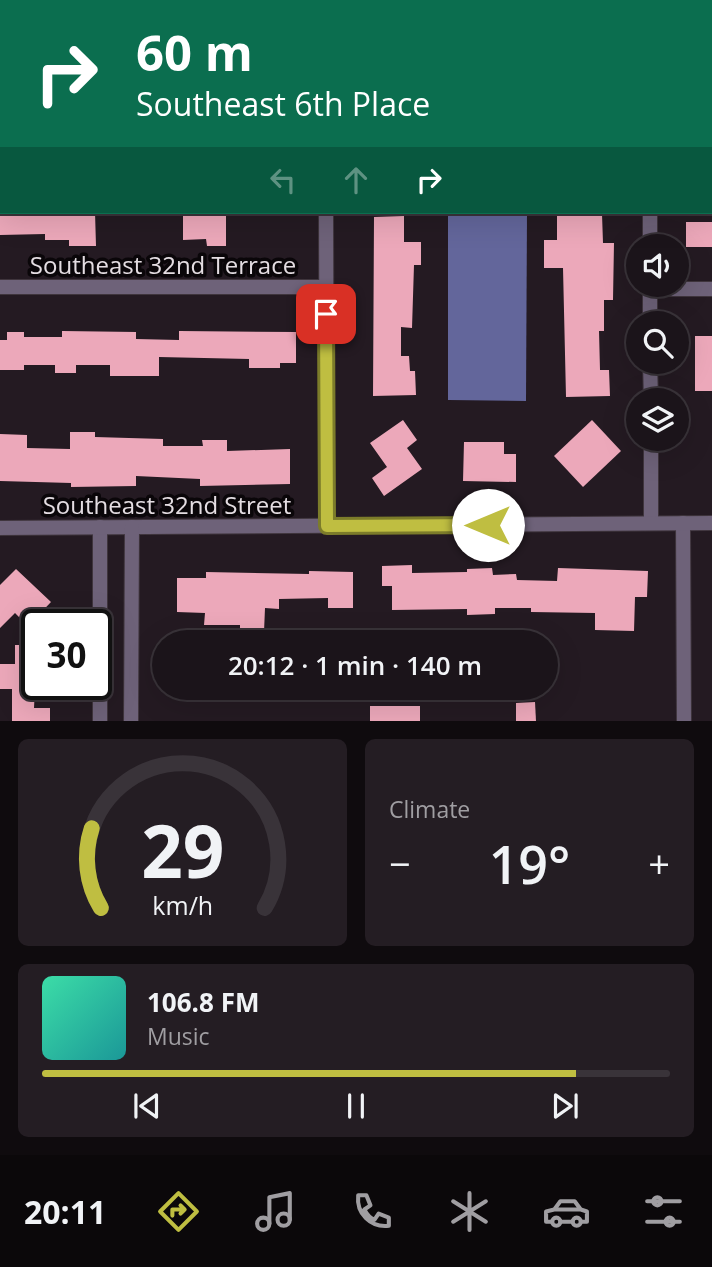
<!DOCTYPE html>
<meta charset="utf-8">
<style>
body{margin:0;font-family:"Open Sans",sans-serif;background:#241d23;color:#f1f3f6;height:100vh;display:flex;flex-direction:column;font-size:26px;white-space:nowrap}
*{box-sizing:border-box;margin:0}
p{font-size:23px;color:#a09ea2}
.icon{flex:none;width:38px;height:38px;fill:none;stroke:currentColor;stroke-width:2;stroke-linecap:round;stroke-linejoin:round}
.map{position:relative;height:721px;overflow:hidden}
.panel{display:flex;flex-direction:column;gap:18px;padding:18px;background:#0f0b0e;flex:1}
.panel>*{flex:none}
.hud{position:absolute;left:0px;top:0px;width:712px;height:214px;box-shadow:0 7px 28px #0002,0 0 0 2px #393339;background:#0b6e4f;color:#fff;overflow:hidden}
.buttons{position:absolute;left:626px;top:234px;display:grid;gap:14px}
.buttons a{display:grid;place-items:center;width:63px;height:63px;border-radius:50%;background:#1b141a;box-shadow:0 7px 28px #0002,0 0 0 2px #393339;font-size:35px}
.speed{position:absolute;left:21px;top:609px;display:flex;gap:14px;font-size:35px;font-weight:700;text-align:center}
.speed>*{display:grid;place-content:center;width:91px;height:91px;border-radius:50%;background:#1b141a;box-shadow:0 7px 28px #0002,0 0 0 2px #393339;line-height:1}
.speed .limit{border:4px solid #111;border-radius:10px;background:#fff;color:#111}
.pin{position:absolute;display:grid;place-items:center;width:60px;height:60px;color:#fff;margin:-30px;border-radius:14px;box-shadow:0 4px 10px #0006}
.me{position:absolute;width:77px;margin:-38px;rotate:270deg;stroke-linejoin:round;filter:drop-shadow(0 0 5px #0008)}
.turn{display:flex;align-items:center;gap:24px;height:147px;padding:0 21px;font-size:32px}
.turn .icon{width:91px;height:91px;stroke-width:2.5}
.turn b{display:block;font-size:49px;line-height:60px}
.lanes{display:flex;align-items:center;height:66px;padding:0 21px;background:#0003;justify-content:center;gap:35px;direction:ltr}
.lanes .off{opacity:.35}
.big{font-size:52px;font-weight:600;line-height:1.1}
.panel .widget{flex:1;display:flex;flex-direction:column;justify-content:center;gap:10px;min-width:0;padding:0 24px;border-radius:10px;background:#241d23}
.panel .dial{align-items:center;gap:0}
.dial svg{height:182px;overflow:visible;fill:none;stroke:#393339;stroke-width:7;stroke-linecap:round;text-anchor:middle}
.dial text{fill:#f1f3f6;stroke:none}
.song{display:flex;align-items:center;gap:21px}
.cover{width:84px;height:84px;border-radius:10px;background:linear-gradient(135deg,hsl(160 70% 55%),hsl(180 70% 35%))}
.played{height:7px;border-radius:4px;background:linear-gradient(90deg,#bfbe41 85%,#393339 85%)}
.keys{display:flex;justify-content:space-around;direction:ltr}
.heat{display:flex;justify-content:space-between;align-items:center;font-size:38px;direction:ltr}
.panel .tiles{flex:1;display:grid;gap:18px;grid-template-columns:1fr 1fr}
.widget:last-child{grid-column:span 2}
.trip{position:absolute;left:152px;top:630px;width:406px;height:70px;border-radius:35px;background:#1b141a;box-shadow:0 7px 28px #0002,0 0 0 2px #393339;font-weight:600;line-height:70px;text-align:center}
.dock{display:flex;height:112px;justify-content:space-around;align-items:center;background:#0b080a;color:#a09ea2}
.dock .icon{width:49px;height:49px}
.dock .active{color:#bfbe41}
.dock b{font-size:32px;color:#f1f3f6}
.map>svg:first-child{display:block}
.water{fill:#63669b}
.building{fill:#eca8ba}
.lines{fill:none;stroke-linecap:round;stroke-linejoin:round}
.street-casing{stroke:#3f353d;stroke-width:16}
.street{stroke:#6e6279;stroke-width:14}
.route-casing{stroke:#7c7c2a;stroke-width:18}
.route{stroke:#bfbe41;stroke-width:12}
.labels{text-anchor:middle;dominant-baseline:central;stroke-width:7;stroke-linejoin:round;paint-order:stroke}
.street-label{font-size:24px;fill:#e4dde2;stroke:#0a0609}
</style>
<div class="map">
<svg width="712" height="721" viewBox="0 0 712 721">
<rect width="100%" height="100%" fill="#241a22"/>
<polygon class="water" points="448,212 527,212 526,401 448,400"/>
<g class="building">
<polygon points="0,212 95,212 96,246 69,246 69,240 45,240 45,234 0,235"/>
<polygon points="198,212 226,212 226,246 207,246 206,239 183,240 183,214 198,214"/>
<polygon points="602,214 603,243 614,243 613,300 604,300 604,331 599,331 600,370 609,370 610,396 566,397 563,268 544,268 544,240 557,240 557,215"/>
<polygon points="404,216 404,242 421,242 421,265 414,265 412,328 401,327 401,356 409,356 410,371 415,371 416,395 373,396 374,217"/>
<rect x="686" y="222" width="26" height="25"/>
<polygon points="62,331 136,332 136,339 179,340 179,331 296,332 296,363 280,363 280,368 249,368 249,359 159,357 159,376 110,376 110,365 76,365 76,373 55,373 55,365 24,365 24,370 0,370 0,340 7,340 7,332 24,332 24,337 62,337"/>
<rect x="695" y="336" width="17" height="55"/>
<polygon points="403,420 417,440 407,448 422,469 384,496 372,478 387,467 370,443"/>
<polygon points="592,420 621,451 583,487 554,456"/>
<polygon points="70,432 95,432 95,437 163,439 163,446 203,446 202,440 227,440 227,451 290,449 290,484 200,486 200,479 136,476 136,486 71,487 71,483 0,481 0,434 27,435 27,448 70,449"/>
<polygon points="464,442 504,442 504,454 516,454 516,482 463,481"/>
<polygon points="412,565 412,573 467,572 467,569 492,568 493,575 516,574 517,580 557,581 558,568 648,571 647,597 635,597 634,631 595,630 595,613 531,612 531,608 495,608 495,614 467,615 467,609 392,610 392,586 382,586 382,566"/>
<polygon points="16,569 51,602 28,626 15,613 0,628 0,585"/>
<polygon points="309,571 353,572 353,608 328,608 328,598 279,599 279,609 265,608 264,632 240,632 240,625 204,625 205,613 177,612 177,578 206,578 206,572 309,574"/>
<polygon points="15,645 37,645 34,708 50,708 50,721 12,721 12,689 0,689 0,664 15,664"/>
<polygon points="535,702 536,721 516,721 516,703"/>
<rect x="370" y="706" width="50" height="15"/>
</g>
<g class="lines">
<g class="street-casing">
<g id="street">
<polyline points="710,44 712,44"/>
<polyline points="0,45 2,45"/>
<polyline points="326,212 327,526"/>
<polyline points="650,247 650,212"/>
<polyline points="650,285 650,324"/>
<polyline points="0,287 326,287"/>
<polyline points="650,289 712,289"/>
<polyline points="650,362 651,401"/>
<polyline points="651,439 651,523"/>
<polyline points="683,523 684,721"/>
<polyline points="100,527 100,721"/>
<polyline points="0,528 712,523"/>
<polyline points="131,721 132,527"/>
</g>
</g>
<use href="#street" class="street"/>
</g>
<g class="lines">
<g class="route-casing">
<polyline id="route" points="326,314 327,526 488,525"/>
</g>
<use href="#route" class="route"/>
</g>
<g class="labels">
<g class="street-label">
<text x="163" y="264">Southeast 32nd Terrace</text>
<text x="167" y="504">Southeast 32nd Street</text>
</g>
</g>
</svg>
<div class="buttons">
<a><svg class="icon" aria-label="sound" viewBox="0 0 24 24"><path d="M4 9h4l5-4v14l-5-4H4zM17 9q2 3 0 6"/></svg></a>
<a><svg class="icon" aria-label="search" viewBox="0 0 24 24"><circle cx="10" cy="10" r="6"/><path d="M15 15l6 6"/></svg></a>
<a><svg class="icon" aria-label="layers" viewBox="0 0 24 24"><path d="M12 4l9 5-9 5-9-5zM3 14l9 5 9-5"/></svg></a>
</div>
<div class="speed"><div class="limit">30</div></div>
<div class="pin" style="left:326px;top:314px;background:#d93025"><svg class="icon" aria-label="arrive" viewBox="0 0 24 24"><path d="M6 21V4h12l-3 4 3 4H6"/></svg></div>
<svg class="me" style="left:488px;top:525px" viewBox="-20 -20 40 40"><circle r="19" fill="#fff"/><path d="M0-13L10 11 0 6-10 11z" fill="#bfbe41"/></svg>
<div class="trip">20:12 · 1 min · 140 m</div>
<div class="hud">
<div class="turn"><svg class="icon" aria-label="right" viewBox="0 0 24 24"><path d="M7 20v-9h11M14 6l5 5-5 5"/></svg><div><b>60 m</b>Southeast 6th Place</div></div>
<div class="lanes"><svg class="icon off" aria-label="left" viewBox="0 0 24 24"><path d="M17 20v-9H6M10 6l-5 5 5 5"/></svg><svg class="icon off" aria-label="ahead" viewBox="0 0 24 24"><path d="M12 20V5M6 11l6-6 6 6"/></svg><svg class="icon" aria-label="right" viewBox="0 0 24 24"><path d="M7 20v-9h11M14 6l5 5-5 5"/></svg></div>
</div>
</div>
<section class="panel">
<div class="tiles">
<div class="widget dial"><svg viewBox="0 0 100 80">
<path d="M14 69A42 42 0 1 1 86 69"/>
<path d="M14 69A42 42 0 0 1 10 34" stroke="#bfbe41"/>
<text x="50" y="56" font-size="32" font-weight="700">29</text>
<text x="50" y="72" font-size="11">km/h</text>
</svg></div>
<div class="widget"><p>Climate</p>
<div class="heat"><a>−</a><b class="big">19°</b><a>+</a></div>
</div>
<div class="widget">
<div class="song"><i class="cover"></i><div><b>106.8 FM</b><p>Music</p></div></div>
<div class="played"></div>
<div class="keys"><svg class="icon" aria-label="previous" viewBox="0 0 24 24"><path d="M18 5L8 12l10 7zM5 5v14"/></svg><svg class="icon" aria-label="pause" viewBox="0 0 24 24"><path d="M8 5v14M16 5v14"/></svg><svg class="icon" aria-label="next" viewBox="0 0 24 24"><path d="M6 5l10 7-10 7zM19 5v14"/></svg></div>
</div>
</div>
</section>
<nav class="dock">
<b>20:11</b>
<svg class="icon active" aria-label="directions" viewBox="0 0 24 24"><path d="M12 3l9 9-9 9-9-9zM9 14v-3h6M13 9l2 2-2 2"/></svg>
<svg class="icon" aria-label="music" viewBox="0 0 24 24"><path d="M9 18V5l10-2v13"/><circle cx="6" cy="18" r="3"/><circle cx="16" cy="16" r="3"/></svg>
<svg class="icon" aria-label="phone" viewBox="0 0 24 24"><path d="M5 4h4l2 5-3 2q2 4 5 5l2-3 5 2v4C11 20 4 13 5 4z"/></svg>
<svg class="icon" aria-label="climate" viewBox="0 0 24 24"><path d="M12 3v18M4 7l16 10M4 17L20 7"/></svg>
<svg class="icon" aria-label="car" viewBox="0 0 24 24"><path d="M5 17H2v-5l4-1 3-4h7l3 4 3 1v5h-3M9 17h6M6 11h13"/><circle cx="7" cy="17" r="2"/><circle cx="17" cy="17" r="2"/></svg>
<svg class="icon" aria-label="filters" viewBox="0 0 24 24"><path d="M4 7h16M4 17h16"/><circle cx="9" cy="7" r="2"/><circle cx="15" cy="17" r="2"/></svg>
</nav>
